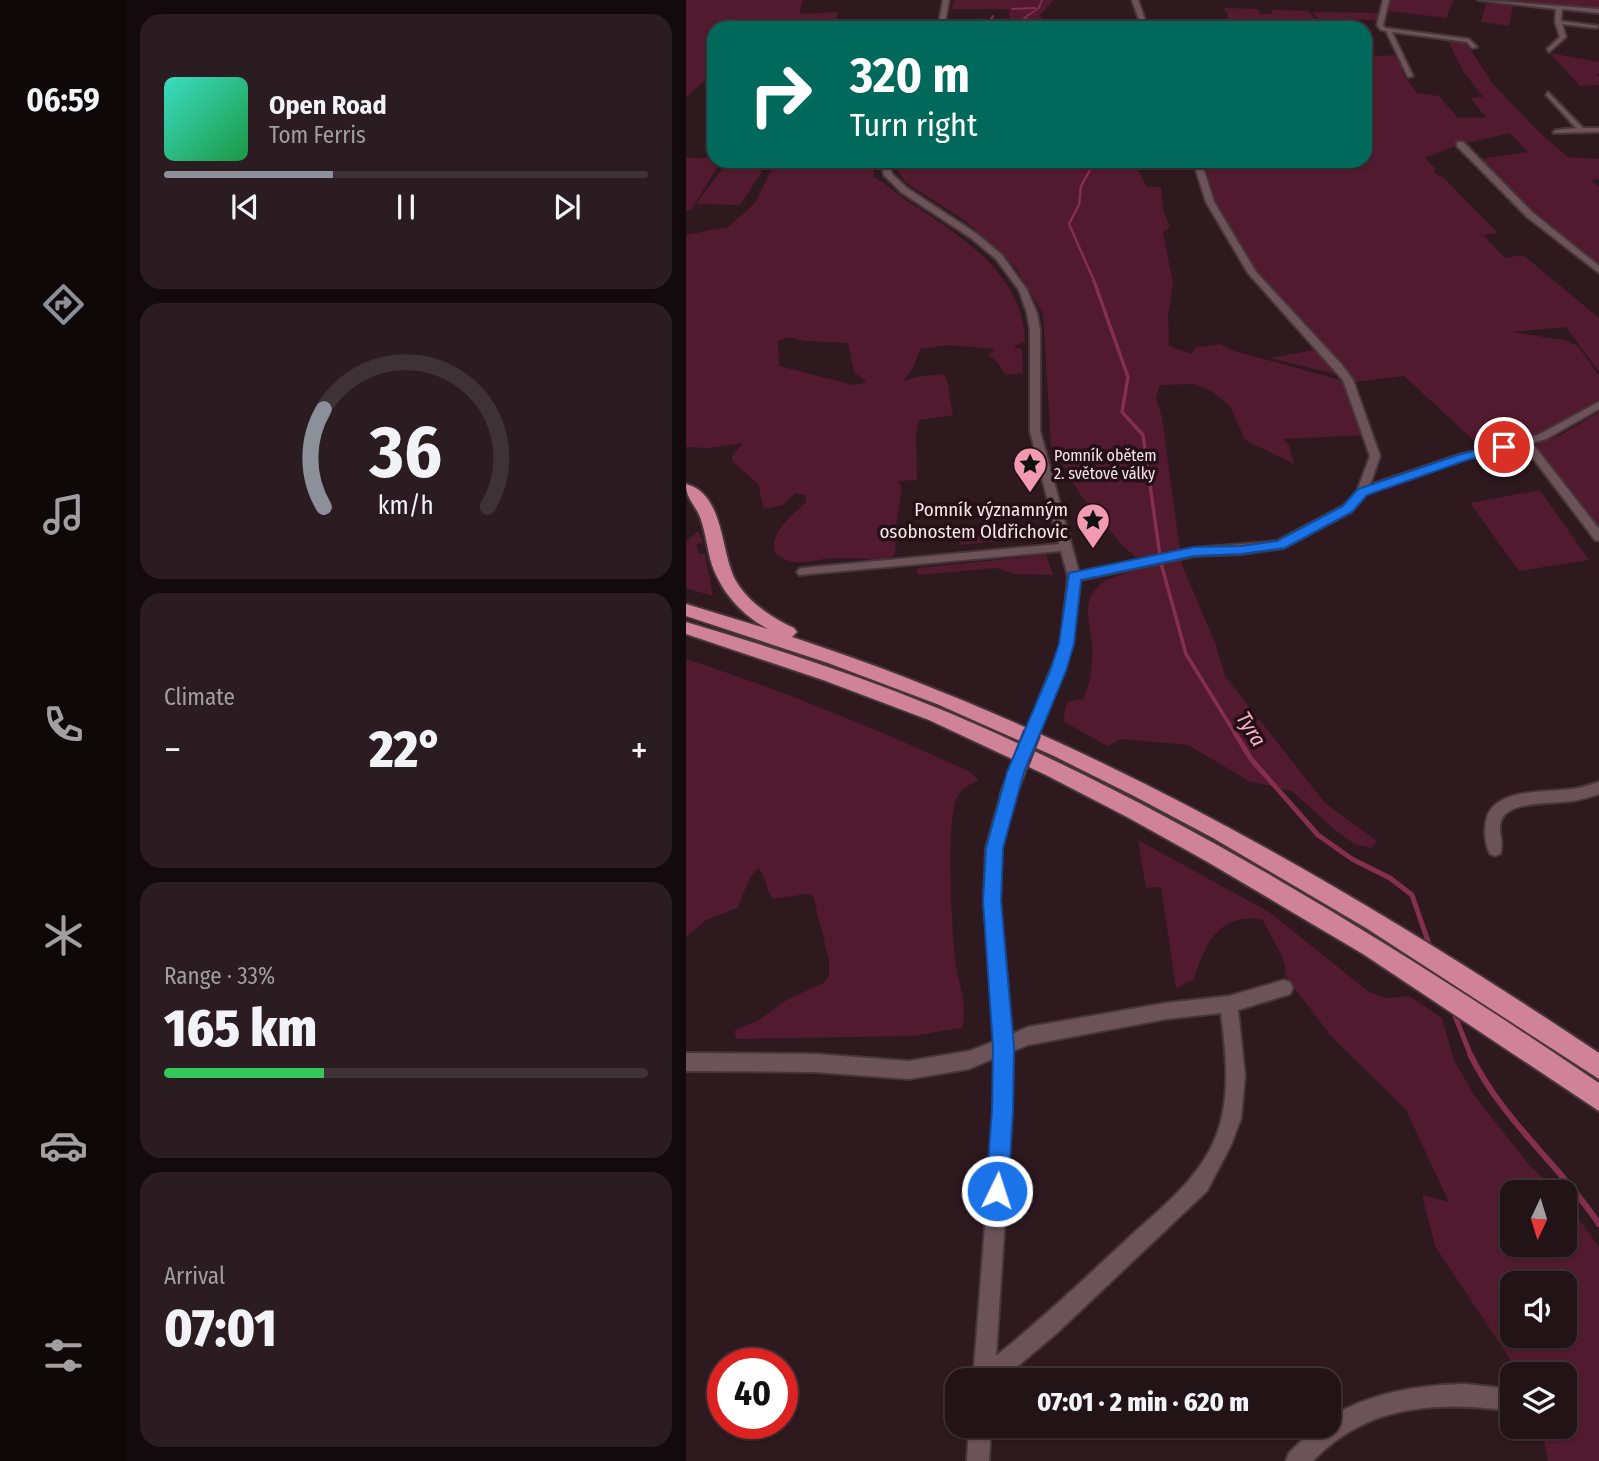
<!DOCTYPE html>
<meta charset="utf-8">
<style>
body{margin:0;font-family:"Fira Sans Condensed",sans-serif;background:#2a1c20;color:#f1f3f6;height:100vh;display:flex;flex-direction:column;font-size:26px;white-space:nowrap}
*{box-sizing:border-box;margin:0}
p{font-size:23px;color:#a29ea1}
.icon{flex:none;width:38px;height:38px;fill:none;stroke:currentColor;stroke-width:2;stroke-linecap:round;stroke-linejoin:round}
.map{position:relative;flex:1;overflow:hidden}
.drawer{display:flex;flex-direction:column;gap:14px;padding:14px;background:#130a0d;width:560px}
.drawer>*{flex:none}
.hud{position:absolute;left:21px;top:21px;width:665px;height:147px;border-radius:21px;box-shadow:0 2px 5px #0004,0 0 0 2px #3f3236;background:#00695c;color:#fff;overflow:hidden}
.needle{width:46px;rotate:184deg}
.fabs{position:absolute;left:814px;top:1180px;display:grid;gap:14px}
.fabs a{display:grid;place-items:center;width:77px;height:77px;border-radius:14px;background:#221317;box-shadow:0 2px 5px #0004,0 0 0 2px #3f3236;font-size:35px}
.speed{position:absolute;left:21px;top:1348px;display:flex;gap:14px;font-size:35px;font-weight:700;text-align:center}
.speed>*{display:grid;place-content:center;width:91px;height:91px;border-radius:50%;background:#221317;box-shadow:0 2px 5px #0004,0 0 0 2px #3f3236;line-height:1}
.speed .limit{border:10px solid #d22;background:#fff;color:#111}
.pin{position:absolute;display:grid;place-items:center;width:60px;height:60px;color:#fff;margin:-30px;border:4px solid #fff;border-radius:50%;box-shadow:0 2px 7px #0007}
.me{position:absolute;width:77px;margin:-38px;rotate:4deg;stroke-linejoin:round;filter:drop-shadow(0 0 5px #0008)}
.turn{display:flex;align-items:center;gap:24px;height:147px;padding:0 28px;font-size:32px}
.turn .icon{width:91px;height:91px;stroke-width:2.5}
.turn b{display:block;font-size:49px;line-height:60px}
.big{font-size:52px;font-weight:800;line-height:1.1}
.drawer .widget{flex:1;display:flex;flex-direction:column;justify-content:center;gap:10px;min-width:0;padding:0 24px;border-radius:21px;background:#2a1c20}
.drawer .dial{align-items:center;gap:0}
.dial svg{height:182px;overflow:visible;fill:none;stroke:#3f3236;stroke-width:7;stroke-linecap:round;text-anchor:middle}
.dial text{fill:#f1f3f6;stroke:none}
.song{display:flex;align-items:center;gap:21px}
.cover{width:84px;height:84px;border-radius:10px;background:linear-gradient(135deg,hsl(170 70% 55%),hsl(140 70% 35%))}
.played{height:7px;border-radius:4px;background:linear-gradient(90deg,#8c9099 35%,#3f3236 35%)}
.keys{display:flex;justify-content:space-around;direction:ltr}
.heat{display:flex;justify-content:space-between;align-items:center;font-size:38px;direction:ltr}
.charge{height:10px;border-radius:5px;background:linear-gradient(90deg,#34c759 33%,#3f3236 0)}
.trip{position:absolute;left:259px;top:1368px;width:396px;height:70px;border-radius:21px;background:#221317;box-shadow:0 2px 5px #0004,0 0 0 2px #3f3236;font-weight:800;line-height:70px;text-align:center}
main{display:flex;flex:1;min-height:0}
.tab-bar{display:flex;flex-direction:column;width:126px;justify-content:space-around;align-items:center;background:#0e0809;color:#a29ea1}
.tab-bar .icon{width:49px;height:49px}
.tab-bar .active{color:#8c9099}
.tab-bar b{font-size:32px;color:#f1f3f6}
.map>svg:first-child{display:block}
.green{fill:#521a2e;fill-rule:evenodd}
.lines{fill:none;stroke-linecap:round;stroke-linejoin:round}
.stream-far4{stroke:#832f4d;stroke-width:2}
.stream-far3{stroke:#832f4d;stroke-width:2.5}
.stream-far2{stroke:#832f4d;stroke-width:3.5}
.stream-far1{stroke:#832f4d;stroke-width:5}
.stream{stroke:#832f4d;stroke-width:6}
.minor-casing{stroke:#46363a;stroke-width:4}
.highway-casing{stroke:#46363a;stroke-width:4}
.minor{fill:#6b5359;fill-rule:evenodd}
.highway{fill:#cf8298;fill-rule:evenodd}
.minor-bridge-far1-casing{stroke:#46363a;stroke-width:16;stroke-linecap:butt}
.minor-bridge-casing{stroke:#46363a;stroke-width:19;stroke-linecap:butt}
.minor-bridge-far1{stroke:#6b5359;stroke-width:12}
.minor-bridge{stroke:#6b5359;stroke-width:16}
.route{fill:#1a73e8;stroke:#114b97;stroke-width:2}
.labels{text-anchor:middle;dominant-baseline:central;stroke-width:7;stroke-linejoin:round;paint-order:stroke}
.far-poi-label{font-size:16px;fill:#f5e6ea;stroke:#241016;text-anchor:start}
.poi-label{font-size:19px;fill:#f5e6ea;stroke:#241016;text-anchor:end}
.water-label{font-size:21px;font-style:italic;fill:#fbb1c5;stroke:#241016}
</style>
<main>
<nav class="tab-bar">
<b>06:59</b>
<svg class="icon active" aria-label="directions" viewBox="0 0 24 24"><path d="M12 3l9 9-9 9-9-9zM9 14v-3h6M13 9l2 2-2 2"/></svg>
<svg class="icon" aria-label="music" viewBox="0 0 24 24"><path d="M9 18V5l10-2v13"/><circle cx="6" cy="18" r="3"/><circle cx="16" cy="16" r="3"/></svg>
<svg class="icon" aria-label="phone" viewBox="0 0 24 24"><path d="M5 4h4l2 5-3 2q2 4 5 5l2-3 5 2v4C11 20 4 13 5 4z"/></svg>
<svg class="icon" aria-label="climate" viewBox="0 0 24 24"><path d="M12 3v18M4 7l16 10M4 17L20 7"/></svg>
<svg class="icon" aria-label="car" viewBox="0 0 24 24"><path d="M5 17H2v-5l4-1 3-4h7l3 4 3 1v5h-3M9 17h6M6 11h13"/><circle cx="7" cy="17" r="2"/><circle cx="17" cy="17" r="2"/></svg>
<svg class="icon" aria-label="filters" viewBox="0 0 24 24"><path d="M4 7h16M4 17h16"/><circle cx="9" cy="7" r="2"/><circle cx="15" cy="17" r="2"/></svg>
</nav>
<section class="drawer">
<div class="widget">
<div class="song"><i class="cover"></i><div><b>Open Road</b><p>Tom Ferris</p></div></div>
<div class="played"></div>
<div class="keys"><svg class="icon" aria-label="previous" viewBox="0 0 24 24"><path d="M18 5L8 12l10 7zM5 5v14"/></svg><svg class="icon" aria-label="pause" viewBox="0 0 24 24"><path d="M8 5v14M16 5v14"/></svg><svg class="icon" aria-label="next" viewBox="0 0 24 24"><path d="M6 5l10 7-10 7zM19 5v14"/></svg></div>
</div>
<div class="widget dial"><svg viewBox="0 0 100 80">
<path d="M14 69A42 42 0 1 1 86 69"/>
<path d="M14 69A42 42 0 0 1 14 26" stroke="#8c9099"/>
<text x="50" y="56" font-size="32" font-weight="700">36</text>
<text x="50" y="72" font-size="11">km/h</text>
</svg></div>
<div class="widget"><p>Climate</p>
<div class="heat"><a>−</a><b class="big">22°</b><a>+</a></div>
</div>
<div class="widget"><p>Range · 33%</p><b class="big">165 km</b><div class="charge"></div></div>
<div class="widget"><p>Arrival</p><b class="big">07:01</b></div>
</section>
<div class="map">
<svg width="913" height="1461" viewBox="0 0 913 1461">
<rect width="100%" height="100%" fill="#2e191f"/>
<g class="green">
<polygon points="0,0 117,0 113,14 151,12 151,26 28,28 28,75 13,85 0,98"/>
<polygon points="269,0 368,0 353,16 361,21 407,23 410,25 451,23 455,28 312,28 324,24 323,9 265,9"/>
<polygon points="704,0 767,0 767,1 760,18 705,11 701,10"/>
<polygon points="814,0 913,0 913,9"/>
<polygon points="800,3 827,6 823,26 795,22"/>
<polygon points="538,8 572,9 574,14 586,14 586,10 623,11 635,28 461,28 458,23 542,22 542,15"/>
<polygon points="626,12 696,13 692,20 633,19"/>
<polygon points="761,39 781,44 807,84 854,133 882,157 913,159 913,179 905,180 913,187 913,267 838,206 792,159 842,152 824,133 772,145 739,158 749,168 748,173 757,177 812,233 797,235 819,258 837,255 913,318 913,372 880,327 825,332 878,340 892,346 913,376 913,401 859,431 796,448 718,376 668,382 571,271 525,198 523,179 518,162 679,161 679,45 690,56 713,55 717,74 731,93 753,96 772,118 800,117 784,98 797,97 777,71"/>
<polygon points="864,53 913,62 913,73 910,74 913,77 913,85 894,86"/>
<polygon points="0,158 28,158 28,161 35,161 5,210 0,210"/>
<polygon points="42,161 83,161 54,205 10,204"/>
<path d="M 105,161 L 189,161 L 187,177 C 200,183 211,194 223,202 C 273,235 337,273 339,341 L 327,347 L 336,349 L 337,373 L 319,375 L 313,364 L 303,355 L 309,349 L 262,345 L 234,349 L 227,368 L 216,382 L 230,377 L 257,374 L 261,380 L 267,415 L 233,420 L 230,435 L 231,480 L 212,481 L 216,489 L 211,518 L 209,555 L 203,558 C 186,560 170,558 153,558 C 130,557 110,571 89,553 C 83,532 107,515 120,502 L 120,495 L 109,493 L 97,505 L 78,509 L 72,484 L 46,461 L 46,456 L 57,443 L 23,448 L 0,447 L 0,235 C 15,233 27,228 41,228 L 69,203 L 86,169 ZM 103,337 L 118,341 L 162,343 L 168,373 L 180,380 L 179,383 L 167,385 L 93,366 L 92,341 Z"/>
<path d="M 206,161 L 451,161 L 449,164 L 461,187 L 475,187 L 477,210 L 484,227 L 477,232 L 487,283 L 482,314 L 483,346 L 505,354 L 509,348 L 534,344 L 548,351 L 658,381 L 680,435 L 597,439 L 603,445 L 608,464 L 559,440 L 544,406 L 527,392 L 508,384 L 474,385 L 470,398 L 476,418 L 496,565 L 530,645 L 539,676 L 639,803 L 691,841 L 686,848 L 670,845 L 649,830 L 606,791 L 563,781 L 502,745 L 435,739 L 421,746 L 377,721 L 381,702 L 397,699 C 405,684 407,661 406,645 C 404,619 393,599 419,581 C 429,575 444,573 455,568 L 451,558 L 436,545 L 396,497 L 365,445 L 357,314 L 329,267 L 281,222 L 219,182 Z"/>
<polygon points="632,349 652,375 585,358"/>
<polygon points="913,412 913,535 849,447 851,443 875,435"/>
<polygon points="854,490 903,560 833,571 784,503"/>
<polygon points="312,526 313,541 274,545 274,530"/>
<polygon points="12,531 17,542 10,545 13,554 19,554 27,596 0,588 0,542"/>
<polygon points="360,555 367,575 328,574 310,568 233,575 230,571 232,568"/>
<path d="M 0,659 C 98,691 191,729 284,772 L 293,780 C 285,784 277,787 272,796 C 259,816 266,938 270,966 C 273,986 283,1010 275,1028 L 226,1036 L 51,1039 L 48,1031 L 73,1020 L 102,999 L 138,983 L 143,976 L 143,960 L 127,896 L 121,894 L 87,899 C 79,889 81,877 72,868 L 65,876 L 51,908 L 20,920 L 0,937 Z"/>
<path d="M 452,840 L 583,912 L 683,992 L 700,998 L 723,996 L 756,1018 L 768,1060 L 788,1095 L 844,1166 L 872,1192 L 826,1192 L 826,1244 L 878,1244 L 879,1200 L 913,1247 L 913,1461 L 862,1461 L 855,1426 L 878,1426 L 878,1374 L 834,1374 L 749,1246 L 736,1195 L 763,1202 L 720,1110 L 645,1036 L 601,978 L 597,958 L 576,919 C 530,914 521,943 507,980 L 490,988 L 475,887 L 460,888 ZM 826,1283 L 878,1283 L 878,1335 L 826,1335 Z"/>
</g>
<g class="lines">
<g class="stream-far4">
<polyline points="326,9 349,8"/>
<polyline points="300,28 307,16"/>
<polyline points="347,28 349,24 338,18 353,8 356,0"/>
</g>
<polyline class="stream-far3" points="409,161 395,186 393,205 383,224 409,283"/>
<polyline class="stream-far2" points="408,281 442,377 436,412 457,435 475,563 500,654 550,735"/>
<g class="stream-far1">
<polyline points="549,733 565,759 632,835 666,859 704,878 726,895 744,947"/>
<polyline points="767,1011 785,1056"/>
</g>
<path class="stream" d="M 784,1054 C 816,1120 873,1164 913,1224"/>
<g class="minor-casing">
<g id="minor">
<polygon points="257,0 263,0 258,28 252,28"/>
<polygon points="446,0 452,0 462,28 456,28"/>
<polygon points="697,0 703,0 697,25 699,28 783,39 791,47 786,48 781,42 706,32 727,76 722,77 700,31 695,30 691,25"/>
<polygon points="792,0 913,9 913,13 876,9 875,21 913,26 910,28 876,24 880,37 863,52 861,49 874,37 869,22 870,9"/>
<polygon points="862,92 897,128 913,128 913,132 867,133 869,130 890,128 860,95"/>
<polygon points="771,142 777,142 847,213 913,266 913,273 841,217 771,146"/>
<polygon points="195,161 203,161 206,174 221,188 291,234 316,255 341,290 351,313 354,330 354,431 393,572 508,548 591,541 657,506 671,491 684,456 657,380 562,273 520,202 507,161 515,161 528,202 570,272 656,365 667,380 694,456 684,485 772,455 852,435 913,402 913,409 860,439 846,443 913,529 913,541 909,540 837,445 780,459 680,494 665,512 598,548 555,554 508,556 394,580 387,644 367,699 360,704 353,699 375,644 382,577 375,551 113,575 111,572 113,569 117,568 373,544 344,431 344,330 341,313 333,290 310,259 285,238 215,192 198,175"/>
<path d="M 913,782 L 913,794 C 904,797 895,800 886,801 C 867,804 822,800 815,821 C 811,832 819,843 814,854 L 809,856 L 804,854 C 799,844 798,832 800,821 C 807,787 860,793 886,789 C 895,788 904,785 913,782 Z"/>
<path d="M 321,792 L 326,794 L 328,798 L 316,848 L 314,901 L 326,1034 L 342,1027 L 480,1003 L 543,996 L 598,980 L 604,982 L 607,988 L 604,994 L 552,1010 L 559,1076 L 555,1118 L 545,1145 L 521,1191 L 371,1333 L 314,1381 L 287,1381 L 308,1110 L 309,1058 L 283,1069 L 223,1079 L 129,1072 L 0,1071 L 0,1053 L 129,1054 L 223,1061 L 283,1051 L 309,1041 L 298,901 L 300,848 L 314,798 L 316,794 ZM 535,1013 C 540,1054 545,1095 531,1134 C 514,1180 472,1210 438,1242 C 396,1281 355,1320 310,1356 L 326,1110 L 327,1051 L 342,1045 L 480,1019 Z"/>
<path d="M 779,1384 L 826,1389 L 826,1411 C 752,1401 681,1404 627,1461 L 600,1461 L 603,1453 L 630,1426 L 642,1426 L 642,1418 C 685,1393 730,1385 779,1384 Z"/>
<polygon points="283,1426 305,1426 303,1461 281,1461"/>
</g>
</g>
<g class="highway-casing">
<g id="highway">
<path d="M 0,484 C 39,494 34,553 50,581 C 63,603 85,617 108,628 L 111,632 L 106,637 C 396,732 660,884 913,1053 L 913,1079 L 680,928 L 527,838 L 448,796 L 368,756 L 251,704 L 142,663 L 0,616 L 0,604 L 82,629 C 56,615 36,593 26,565 C 21,549 20,533 14,517 C 9,504 0,499 0,484 Z"/>
<path d="M 0,622 C 98,651 196,683 289,724 C 509,821 715,949 913,1083 L 913,1111 L 677,954 L 520,861 L 441,817 L 360,775 L 243,720 L 137,680 L 0,634 Z"/>
</g>
</g>
<use href="#minor" class="minor"/>
<use href="#highway" class="highway"/>
<g class="minor-bridge-far1-casing">
<polyline id="minor-bridge-far1" points="346,735 360,699"/>
</g>
<g class="minor-bridge-casing">
<polyline id="minor-bridge" points="321,798 346,733"/>
</g>
<use href="#minor-bridge-far1" class="minor-bridge-far1"/>
<use href="#minor-bridge" class="minor-bridge"/>
</g>
<polygon class="route" points="818,443 823,444 823,449 781,460 681,495 666,512 599,548 555,554 508,556 395,580 388,644 380,671 338,772 317,848 315,901 328,1047 327,1110 322,1191 319,1199 311,1202 303,1199 300,1191 306,1110 307,1047 297,901 300,848 321,772 364,671 373,644 383,573 508,547 555,546 591,541 657,506 672,489 772,455"/>
<defs>
<g id="sight-pin" transform="scale(1.75)"><path d="M0 17L-7.5 6A9.5 9.5 0 1 1 7.5 6Z" fill="#f19ab2" stroke="#241016"/><path d="M0-6L1.8-2.2L6-1.7L2.9 1.2L3.7 5.4L0 3.3L-3.7 5.4L-2.9 1.2L-6-1.7L-1.8-2.2Z" fill="#111"/></g>
</defs>
<g fill-rule="evenodd">
<use href="#sight-pin" x="344" y="464"/>
<use href="#sight-pin" x="407" y="520"/>
</g>
<g class="labels">
<g class="far-poi-label">
<text x="368" y="455">Pomník obětem<tspan x="368" dy="18">2. světové války</tspan></text>
</g>
<g class="poi-label">
<text x="382" y="509">Pomník významným<tspan x="382" dy="22">osobnostem Oldřichovic</tspan></text>
</g>
<g class="water-label">
<text transform="translate(565 729) rotate(58)">Tyra</text>
</g>
</g>
</svg>
<div class="fabs">
<a><svg class="needle" viewBox="-14 -14 28 28"><path d="M0-13l5 13h-10z" fill="#e53935"/><path d="M0 13l5-13h-10z" fill="#a29ea1"/></svg></a>
<a><svg class="icon" aria-label="sound" viewBox="0 0 24 24"><path d="M4 9h4l5-4v14l-5-4H4zM17 9q2 3 0 6"/></svg></a>
<a><svg class="icon" aria-label="layers" viewBox="0 0 24 24"><path d="M12 4l9 5-9 5-9-5zM3 14l9 5 9-5"/></svg></a>
</div>
<div class="speed"><div class="limit">40</div></div>
<div class="pin" style="left:818px;top:447px;background:#d93025"><svg class="icon" aria-label="arrive" viewBox="0 0 24 24"><path d="M6 21V4h12l-3 4 3 4H6"/></svg></div>
<svg class="me" style="left:311px;top:1191px" viewBox="-20 -20 40 40"><circle r="17" fill="#1a73e8" stroke="#fff" stroke-width="3"/><path d="M0-11L8 9 0 5-8 9z" fill="#fff"/></svg>
<div class="trip">07:01 · 2 min · 620 m</div>
<div class="hud">
<div class="turn"><svg class="icon" aria-label="right" viewBox="0 0 24 24"><path d="M7 20v-9h11M14 6l5 5-5 5"/></svg><div><b>320 m</b>Turn right</div></div>
</div>
</div>
</main>
